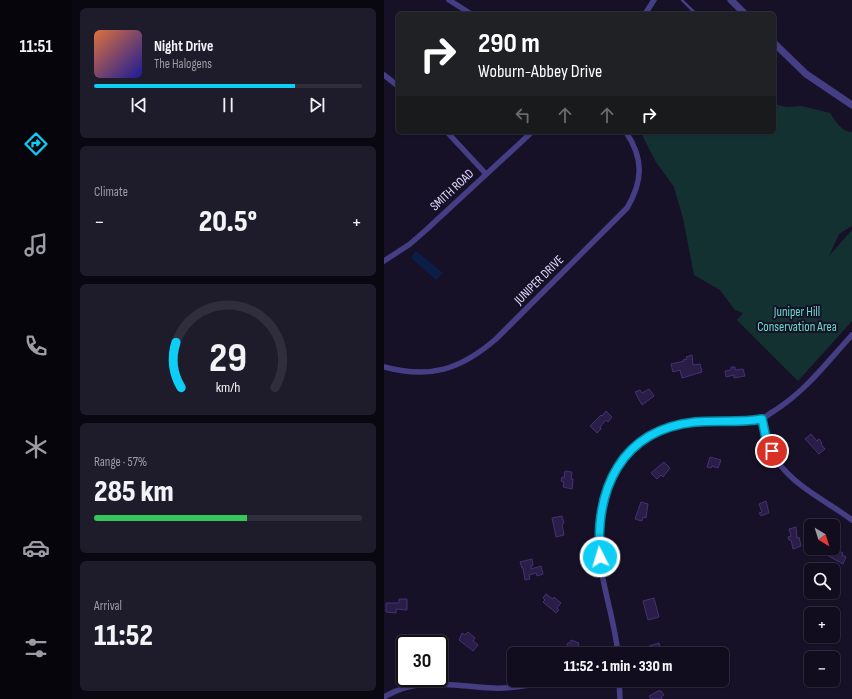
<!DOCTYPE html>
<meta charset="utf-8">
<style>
body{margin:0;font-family:"Sofia Sans Condensed",sans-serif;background:#1e1b2b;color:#f1f3f6;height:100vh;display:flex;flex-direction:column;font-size:15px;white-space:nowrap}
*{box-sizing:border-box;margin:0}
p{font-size:13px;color:#9c9ca4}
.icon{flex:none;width:22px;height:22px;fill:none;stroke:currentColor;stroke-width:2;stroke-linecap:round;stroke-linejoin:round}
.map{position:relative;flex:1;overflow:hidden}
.sheet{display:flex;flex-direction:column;gap:8px;padding:8px;background:#090710;width:312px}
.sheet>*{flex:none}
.top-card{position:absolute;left:12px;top:12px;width:380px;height:122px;border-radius:6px;box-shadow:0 1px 3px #0004,0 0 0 1px #302d3c;background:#202124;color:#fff;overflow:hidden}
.needle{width:26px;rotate:142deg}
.controls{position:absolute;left:420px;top:519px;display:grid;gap:8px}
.controls a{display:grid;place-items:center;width:36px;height:36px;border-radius:6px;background:#110d1e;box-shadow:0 1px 3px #0004,0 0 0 1px #302d3c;font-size:20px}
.speed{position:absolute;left:12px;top:635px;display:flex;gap:8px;font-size:20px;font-weight:700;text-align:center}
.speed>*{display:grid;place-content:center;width:52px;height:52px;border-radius:50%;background:#110d1e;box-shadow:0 1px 3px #0004,0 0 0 1px #302d3c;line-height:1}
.speed .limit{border:2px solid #111;border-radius:6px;background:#fff;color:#111}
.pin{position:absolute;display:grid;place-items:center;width:34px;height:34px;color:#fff;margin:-17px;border:2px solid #fff;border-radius:50%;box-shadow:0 1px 4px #0007}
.me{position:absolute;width:44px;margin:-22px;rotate:355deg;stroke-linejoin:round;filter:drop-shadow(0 0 3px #0008)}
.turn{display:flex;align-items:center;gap:14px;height:84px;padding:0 16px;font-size:18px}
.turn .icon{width:52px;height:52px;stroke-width:2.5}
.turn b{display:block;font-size:28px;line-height:34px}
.lanes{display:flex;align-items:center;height:38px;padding:0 16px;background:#0003;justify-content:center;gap:20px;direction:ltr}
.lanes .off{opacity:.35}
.big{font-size:30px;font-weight:800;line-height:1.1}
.sheet .widget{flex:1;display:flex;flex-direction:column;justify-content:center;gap:6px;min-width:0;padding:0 14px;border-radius:6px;background:#1e1b2b}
.sheet .dial{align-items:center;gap:0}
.dial svg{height:104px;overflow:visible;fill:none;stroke:#302d3c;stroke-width:7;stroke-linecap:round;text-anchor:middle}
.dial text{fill:#f1f3f6;stroke:none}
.song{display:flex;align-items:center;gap:12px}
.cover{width:48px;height:48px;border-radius:6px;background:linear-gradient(135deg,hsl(20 70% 55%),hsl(240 70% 35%))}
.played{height:4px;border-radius:2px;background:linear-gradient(90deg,#0ecef6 75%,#302d3c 75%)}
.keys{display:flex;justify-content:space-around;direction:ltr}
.heat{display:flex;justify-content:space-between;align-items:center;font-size:22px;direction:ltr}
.charge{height:6px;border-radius:3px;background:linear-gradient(90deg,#34c759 57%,#302d3c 0)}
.trip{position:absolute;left:123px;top:647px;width:222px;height:40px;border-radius:6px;background:#110d1e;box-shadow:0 1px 3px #0004,0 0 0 1px #302d3c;font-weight:800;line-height:40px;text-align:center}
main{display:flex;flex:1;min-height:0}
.tabs{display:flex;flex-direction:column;width:72px;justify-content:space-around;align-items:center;background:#07050c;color:#9c9ca4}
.tabs .icon{width:28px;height:28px}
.tabs .current{color:#0ecef6}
.tabs b{font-size:18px;color:#f1f3f6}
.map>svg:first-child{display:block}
.green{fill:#143132}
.water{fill:#0d1e46}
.building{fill:#2a1e49;stroke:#433174}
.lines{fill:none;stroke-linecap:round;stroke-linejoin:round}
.service{stroke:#463e85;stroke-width:2.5}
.minor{stroke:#463e85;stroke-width:5.5}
.tertiary{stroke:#463e85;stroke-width:7}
.route-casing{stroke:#0986a0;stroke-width:10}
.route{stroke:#0ecef6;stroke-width:7}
.labels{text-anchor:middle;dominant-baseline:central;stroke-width:4;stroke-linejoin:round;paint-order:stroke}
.street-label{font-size:13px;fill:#e1dafe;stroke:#171128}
.park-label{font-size:13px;fill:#67dcc7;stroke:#171128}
</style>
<main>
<nav class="tabs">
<b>11:51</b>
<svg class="icon current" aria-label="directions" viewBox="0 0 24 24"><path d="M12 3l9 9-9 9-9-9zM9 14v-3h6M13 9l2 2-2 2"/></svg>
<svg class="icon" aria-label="music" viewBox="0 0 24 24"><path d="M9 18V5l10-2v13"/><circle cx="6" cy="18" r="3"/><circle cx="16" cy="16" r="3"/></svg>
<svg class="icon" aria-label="phone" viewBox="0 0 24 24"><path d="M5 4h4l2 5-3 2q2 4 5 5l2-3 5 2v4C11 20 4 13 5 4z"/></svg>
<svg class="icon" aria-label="climate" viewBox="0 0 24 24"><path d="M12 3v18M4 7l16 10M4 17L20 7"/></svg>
<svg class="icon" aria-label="car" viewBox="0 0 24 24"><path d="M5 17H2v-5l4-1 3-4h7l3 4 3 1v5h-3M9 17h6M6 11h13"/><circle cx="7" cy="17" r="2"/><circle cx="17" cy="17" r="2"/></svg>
<svg class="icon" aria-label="filters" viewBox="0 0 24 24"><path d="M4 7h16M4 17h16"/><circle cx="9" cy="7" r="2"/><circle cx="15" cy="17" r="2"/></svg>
</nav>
<section class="sheet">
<div class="widget">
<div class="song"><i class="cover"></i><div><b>Night Drive</b><p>The Halogens</p></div></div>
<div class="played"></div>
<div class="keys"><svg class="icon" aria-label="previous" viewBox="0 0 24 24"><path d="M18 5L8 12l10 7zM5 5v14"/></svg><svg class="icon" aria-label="pause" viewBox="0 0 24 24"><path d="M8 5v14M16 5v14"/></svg><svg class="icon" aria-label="next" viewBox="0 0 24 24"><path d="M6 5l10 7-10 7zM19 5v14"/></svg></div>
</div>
<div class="widget"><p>Climate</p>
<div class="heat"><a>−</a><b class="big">20.5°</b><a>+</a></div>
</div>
<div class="widget dial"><svg viewBox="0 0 100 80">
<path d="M14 69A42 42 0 1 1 86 69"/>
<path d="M14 69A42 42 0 0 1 10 34" stroke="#0ecef6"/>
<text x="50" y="56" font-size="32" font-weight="700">29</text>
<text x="50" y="72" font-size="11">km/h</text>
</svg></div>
<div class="widget"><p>Range · 57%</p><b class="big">285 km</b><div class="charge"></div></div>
<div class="widget"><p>Arrival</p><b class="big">11:52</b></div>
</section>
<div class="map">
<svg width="468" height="699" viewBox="0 0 468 699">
<rect width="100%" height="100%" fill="#171128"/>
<path class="green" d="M 390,104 L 403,107 L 417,106 L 446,113 C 451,121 458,132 468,132 L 468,226 L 455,234 L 445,256 L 468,230 L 468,321 L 414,381 L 353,320 L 359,313 L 351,310 L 336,290 L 310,275 L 299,218 L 290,187 L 272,162 L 258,135 L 259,132 L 390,132 Z"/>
<polygon class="water" points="32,251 59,273 52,280 27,258"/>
<g class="building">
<polygon points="308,355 309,365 316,364 318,372 298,378 296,370 289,372 287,364 300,361 299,360 303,359 302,357"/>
<polygon points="347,367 351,367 351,370 359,369 361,376 350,378 350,375 342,377 341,371 347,370"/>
<polygon points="265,389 270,396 258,405 251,392 256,390 258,393"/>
<polygon points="222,411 228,417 224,422 222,420 216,427 217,429 213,433 206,426 217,415 218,416"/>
<polygon points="427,434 433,441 435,439 438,443 437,444 441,449 435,454 421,439"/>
<polygon points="326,457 337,460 334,468 328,466 327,468 323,467"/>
<polygon points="280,462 286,468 279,477 277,475 273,479 267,473"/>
<polygon points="181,471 188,472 187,479 189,479 188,489 179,487 180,482 177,481 178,477 180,478"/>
<polygon points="382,501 385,513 377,516 375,513 378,512 375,504"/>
<polygon points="257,502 264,504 262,518 259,517 258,521 251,519"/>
<polygon points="178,516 180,523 178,524 180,535 172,537 168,518"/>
<polygon points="412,527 413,538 415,537 417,546 409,549 407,540 405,540 404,537 407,536 405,529"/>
<polygon points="449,548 459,553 458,555 462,557 459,564 441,554 444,550 446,552"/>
<polygon points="148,559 149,565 147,566 147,569 157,566 159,574 153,576 152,573 145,575 146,579 141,580 139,568 138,568 136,562"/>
<polygon points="162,594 169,599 170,597 177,603 173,608 175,610 172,613 159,602 161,600 159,598"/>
<polygon points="270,598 275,617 264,620 259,601"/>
<polygon points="15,599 23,599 23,610 12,609 12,613 2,612 2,603 15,603"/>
<polygon points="84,632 91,638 89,641 94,645 89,651 75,640 78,633 81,635"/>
<polygon points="187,640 195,643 192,653 184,651 184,648 182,647 184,643 186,643"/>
<polygon points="275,643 278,654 268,654 265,646"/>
<polygon points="274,691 277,691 280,695 277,697 278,699 267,699 265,696"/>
</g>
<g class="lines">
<polyline class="service" points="298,0 310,12"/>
<g class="minor">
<polyline points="65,0 87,14"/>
<polyline points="261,14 270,0"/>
<polyline points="0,75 14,86"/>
<polyline points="63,132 102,174"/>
<polyline points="0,261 26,244 42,230 148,132"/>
<path d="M 0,367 C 46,379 76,370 112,339 L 243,208 C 259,181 260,159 242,132"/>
<path d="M 378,419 C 380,430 382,441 387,451 C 404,484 440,499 468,520"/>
<path d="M 234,654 C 230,614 213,575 215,534 C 218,475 249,428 311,422 C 332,420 357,426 378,419 C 382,417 386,413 390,411 C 422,391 443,362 468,335"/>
<polyline points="235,680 236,699"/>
<path d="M 0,697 C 37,675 69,687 109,688 C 130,689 150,684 170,680"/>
</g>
<g class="tertiary">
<polyline points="347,0 361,14"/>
<polyline points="390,43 422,74 468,105"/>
</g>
</g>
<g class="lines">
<g class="route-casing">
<path id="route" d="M 216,557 C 211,490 236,430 311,422 C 333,420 355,423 378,419 L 382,438 L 388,451"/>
</g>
<use href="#route" class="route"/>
</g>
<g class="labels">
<g class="street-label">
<text transform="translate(68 190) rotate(-43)">SMITH ROAD</text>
<text transform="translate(155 280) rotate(-45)">JUNIPER DRIVE</text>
</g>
<g class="park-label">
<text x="413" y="312">Juniper Hill<tspan x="413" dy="15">Conservation Area</tspan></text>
</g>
</g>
</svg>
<div class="controls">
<a><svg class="needle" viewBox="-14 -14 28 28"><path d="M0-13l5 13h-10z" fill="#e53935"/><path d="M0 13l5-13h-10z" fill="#9c9ca4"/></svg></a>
<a><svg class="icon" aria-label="search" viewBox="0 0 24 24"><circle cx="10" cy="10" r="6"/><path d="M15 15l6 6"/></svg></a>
<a>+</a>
<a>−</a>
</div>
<div class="speed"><div class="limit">30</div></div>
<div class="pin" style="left:388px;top:451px;background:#d93025"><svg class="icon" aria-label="arrive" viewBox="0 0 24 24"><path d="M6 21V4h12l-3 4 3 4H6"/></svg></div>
<svg class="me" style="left:216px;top:557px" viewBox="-20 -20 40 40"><circle r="17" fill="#0ecef6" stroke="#fff" stroke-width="3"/><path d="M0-11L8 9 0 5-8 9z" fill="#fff"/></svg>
<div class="trip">11:52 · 1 min · 330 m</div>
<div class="top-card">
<div class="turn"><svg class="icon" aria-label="right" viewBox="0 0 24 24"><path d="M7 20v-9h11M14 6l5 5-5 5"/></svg><div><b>290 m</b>Woburn-Abbey Drive</div></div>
<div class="lanes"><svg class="icon off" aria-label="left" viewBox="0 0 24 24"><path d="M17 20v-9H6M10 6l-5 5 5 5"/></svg><svg class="icon off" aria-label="ahead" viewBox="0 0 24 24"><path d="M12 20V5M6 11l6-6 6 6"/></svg><svg class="icon off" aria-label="ahead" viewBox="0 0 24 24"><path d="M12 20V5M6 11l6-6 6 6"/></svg><svg class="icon" aria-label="right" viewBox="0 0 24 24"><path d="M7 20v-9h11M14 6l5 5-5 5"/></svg></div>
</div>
</div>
</main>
